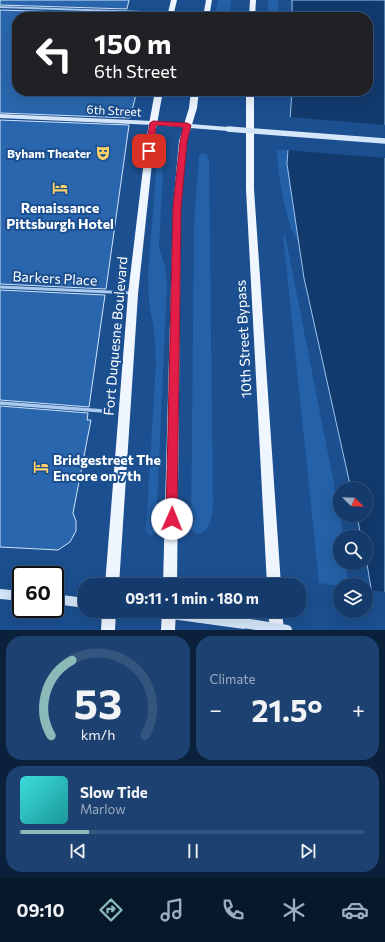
<!DOCTYPE html>
<meta charset="utf-8">
<style>
body{margin:0;font-family:Commissioner,sans-serif;background:#1d4271;color:#f1f3f6;height:100vh;display:flex;flex-direction:column;font-size:15px;white-space:nowrap}
*{box-sizing:border-box;margin:0}
p{font-size:13px;color:#9dadc1}
.icon{flex:none;width:22px;height:22px;fill:none;stroke:currentColor;stroke-width:2;stroke-linecap:round;stroke-linejoin:round}
.map{position:relative;height:630px;overflow:hidden}
.panel{display:flex;flex-direction:column;gap:6px;padding:6px;background:#0b203b;flex:1}
.panel>*{flex:none}
.hud{position:absolute;left:12px;top:12px;width:361px;height:84px;border-radius:16px;box-shadow:0 4px 16px #0002,0 0 0 1px #33557e;background:#202124;color:#fff;overflow:hidden}
.needle{width:26px;rotate:113deg}
.tools{position:absolute;left:333px;top:482px;display:grid;gap:8px}
.tools a{display:grid;place-items:center;width:40px;height:40px;border-radius:50%;background:#143b6b;box-shadow:0 4px 16px #0002,0 0 0 1px #33557e;font-size:20px}
.speed{position:absolute;left:12px;top:566px;display:flex;gap:8px;font-size:20px;font-weight:700;text-align:center}
.speed>*{display:grid;place-content:center;width:52px;height:52px;border-radius:50%;background:#143b6b;box-shadow:0 4px 16px #0002,0 0 0 1px #33557e;line-height:1}
.speed .limit{border:2px solid #111;border-radius:6px;background:#fff;color:#111}
.pin{position:absolute;display:grid;place-items:center;width:34px;height:34px;color:#fff;margin:-17px;border-radius:8px;box-shadow:0 2px 6px #0006}
.me{position:absolute;width:44px;margin:-22px;rotate:1deg;stroke-linejoin:round;filter:drop-shadow(0 0 3px #0008)}
.turn{display:flex;align-items:center;gap:14px;height:84px;padding:0 16px;font-size:18px}
.turn .icon{width:52px;height:52px;stroke-width:2.5}
.turn b{display:block;font-size:28px;line-height:34px}
.big{font-size:30px;font-weight:700;line-height:1.1}
.panel .widget{flex:1;display:flex;flex-direction:column;justify-content:center;gap:6px;min-width:0;padding:0 14px;border-radius:16px;background:#1d4271}
.panel .dial{align-items:center;gap:0}
.dial svg{height:104px;overflow:visible;fill:none;stroke:#33557e;stroke-width:7;stroke-linecap:round;text-anchor:middle}
.dial text{fill:#f1f3f6;stroke:none}
.song{display:flex;align-items:center;gap:12px}
.cover{width:48px;height:48px;border-radius:6px;background:linear-gradient(135deg,hsl(180 70% 55%),hsl(180 70% 35%))}
.played{height:4px;border-radius:2px;background:linear-gradient(90deg,#8bbbb9 20%,#33557e 20%)}
.keys{display:flex;justify-content:space-around;direction:ltr}
.heat{display:flex;justify-content:space-between;align-items:center;font-size:22px;direction:ltr}
.panel .tiles{flex:1;display:grid;gap:6px;grid-template-columns:1fr 1fr}
.widget:last-child{grid-column:span 2}
.trip{position:absolute;left:78px;top:578px;width:228px;height:40px;border-radius:16px;background:#143b6b;box-shadow:0 4px 16px #0002,0 0 0 1px #33557e;font-weight:700;line-height:40px;text-align:center}
.dock{display:flex;height:64px;justify-content:space-around;align-items:center;background:#08182b;color:#9dadc1}
.dock .icon{width:28px;height:28px}
.dock .selected{color:#8bbbb9}
.dock b{font-size:18px;color:#f1f3f6}
.map>svg:first-child{display:block}
.green{fill:#2461a8}
.water{fill:#123a6d;stroke:#9cc4f0}
.pier{fill:#1b4f8f}
.building{fill:#2a66ad;stroke:#cfe3fa}
.lines{fill:none;stroke-linecap:round;stroke-linejoin:round}
.lane-far2{stroke:#a9c9ee;stroke-width:2}
.lane-far1{stroke:#a9c9ee;stroke-width:3}
.lane{stroke:#a9c9ee;stroke-width:3.5}
.secondary{fill:#d6e6fa;fill-rule:evenodd}
.primary{fill:#f0f6ff;fill-rule:evenodd}
.secondary-bridge-far1{stroke:#d6e6fa;stroke-width:5.5}
.secondary-bridge{stroke:#d6e6fa;stroke-width:10}
.route{fill:#e11d48;stroke:#92132f}
.labels{text-anchor:middle;dominant-baseline:central;stroke-width:4;stroke-linejoin:round;paint-order:stroke}
.far-street-label{font-size:12px;fill:#fff;stroke:#1b4f8f}
.far-poi-label{font-size:12px;font-weight:bold;fill:#fff;stroke:#1b4f8f;text-anchor:end}
.poi-label{font-size:14px;font-weight:bold;fill:#fff;stroke:#1b4f8f}
.street-label{font-size:14px;fill:#fff;stroke:#1b4f8f}
</style>
<div class="map">
<svg width="385" height="630" viewBox="0 0 385 630">
<rect width="100%" height="100%" fill="#1b4f8f"/>
<g class="green">
<polygon points="218,0 231,0 230,17 215,17"/>
<rect x="268" y="0" width="10" height="17"/>
<polygon points="161,148 164,150 159,247 165,267 167,284 156,528 154,534 151,536 146,531 156,362 154,330 149,303 148,272 158,150"/>
<path d="M 277,150 L 287,150 L 287,164 L 299,241 C 287,234 277,165 277,150 Z"/>
<path d="M 202,153 L 206,154 L 209,159 L 213,505 C 212,516 211,529 199,534 L 191,530 L 194,226 L 199,156 Z"/>
<polygon points="283,234 285,234 342,525 343,537 340,537 340,563 346,563 348,585 340,586 319,583"/>
</g>
<polygon class="water" points="292,0 385,0 385,630 378,630 366,558 366,537 361,537 357,515 366,515 366,489 351,489 304,278 287,164 292,91 368,91 368,17 292,17"/>
<g class="pier">
<polygon points="288,117 385,125 385,158 285,150"/>
<polygon points="370,590 385,592 385,630 376,630"/>
</g>
<g class="building">
<polygon points="0,0 129,0 127,9 0,5"/>
<polygon points="0,10 125,14 124,17 17,17 17,91 137,91 130,118 0,113"/>
<polygon points="0,120 129,125 106,289 0,284"/>
<polygon points="0,290 105,295 89,407 0,400"/>
<polygon points="0,406 88,413 87,420 91,420 73,513 76,521 76,531 70,542 58,550 0,547"/>
</g>
<g class="lines">
<polyline class="lane-far2" points="0,7 171,13"/>
<polyline class="lane-far1" points="0,287 132,293"/>
<polyline class="lane" points="0,403 103,411"/>
<g class="secondary">
<polygon points="0,114 153,121 228,127 231,129 228,131 153,125 0,118"/>
<polygon points="0,589 21,591 21,601 0,599"/>
<polygon points="55,594 85,598 85,608 55,604"/>
<polygon points="144,611 193,611 244,617 248,619 250,623 248,627 244,629 149,616 145,615"/>
</g>
<g class="primary">
<polygon points="171,0 177,0 173,17 167,17"/>
<polygon points="206,0 212,0 209,17 203,17"/>
<polygon points="250,0 256,0 255,17 249,17"/>
<polygon points="155,91 163,91 155,135 138,294 119,585 105,585 128,294 147,135"/>
<polygon points="191,91 199,91 197,108 187,141 181,207 177,585 163,585 173,207 179,141 189,108"/>
<polygon points="246,91 254,91 254,189 281,585 267,585 246,189"/>
<polygon points="102,611 116,611 115,630 101,630"/>
<polygon points="162,611 176,611 175,630 161,630"/>
<polygon points="268,611 282,611 284,630 270,630"/>
</g>
<polyline class="secondary-bridge-far1" points="228,129 385,141"/>
<polyline class="secondary-bridge" points="244,623 287,630"/>
</g>
<polygon class="route" points="153,121 187,123 191,125 187,142 181,207 177,519 176,523 172,525 168,523 166,519 173,207 180,142 183,127 156,125 153,151 149,153 145,151 150,123"/>
<defs>
<g id="theatre-bare" transform="scale(1.2)"><path d="M-5-5.5Q0-4 5-5.5V0Q5 5 0 6Q-5 5-5 0ZM-3.3-2.5H-1v1.5H-3.3ZM1-2.5H3.3v1.5H1ZM-2.8 1Q0 5.5 2.8 1Z" fill="#ffd166" stroke="#1b4f8f" stroke-width="2.5" paint-order="stroke"/></g>
<g id="hotel-bare" transform="scale(1.2)"><path d="M-6-4.5h1.5V1H6V5H4.5V3h-9V5H-6ZM-4 0a1.8 1.8 0 1 1 3.6 0ZM.5 0V-2.5h3Q6-2.5 6 0Z" fill="#ffd166" stroke="#1b4f8f" stroke-width="2.5" paint-order="stroke"/></g>
</defs>
<g fill-rule="evenodd">
<use href="#theatre-bare" x="103" y="153"/>
<use href="#hotel-bare" x="60" y="188"/>
<use href="#hotel-bare" x="41" y="467"/>
</g>
<g class="labels">
<g class="far-street-label">
<text transform="translate(114 110) rotate(3)">6th Street</text>
</g>
<g class="far-poi-label">
<text x="91" y="153">Byham Theater</text>
</g>
<g class="poi-label">
<text x="60" y="207">Renaissance<tspan x="60" dy="16">Pittsburgh Hotel</tspan></text>
<text x="53" y="459" text-anchor="start">Bridgestreet The<tspan x="53" dy="16">Encore on 7th</tspan></text>
</g>
<g class="street-label">
<text transform="translate(55 278) rotate(3)">Barkers Place</text>
<text transform="translate(115 336) rotate(-85)">Fort Duquesne Boulevard</text>
<text transform="translate(243 339) rotate(-93)">10th Street Bypass</text>
</g>
</g>
</svg>
<div class="tools">
<a><svg class="needle" viewBox="-14 -14 28 28"><path d="M0-13l5 13h-10z" fill="#e53935"/><path d="M0 13l5-13h-10z" fill="#9dadc1"/></svg></a>
<a><svg class="icon" aria-label="search" viewBox="0 0 24 24"><circle cx="10" cy="10" r="6"/><path d="M15 15l6 6"/></svg></a>
<a><svg class="icon" aria-label="layers" viewBox="0 0 24 24"><path d="M12 4l9 5-9 5-9-5zM3 14l9 5 9-5"/></svg></a>
</div>
<div class="speed"><div class="limit">60</div></div>
<div class="pin" style="left:149px;top:151px;background:#d93025"><svg class="icon" aria-label="arrive" viewBox="0 0 24 24"><path d="M6 21V4h12l-3 4 3 4H6"/></svg></div>
<svg class="me" style="left:172px;top:519px" viewBox="-20 -20 40 40"><circle r="19" fill="#fff"/><path d="M0-13L10 11 0 6-10 11z" fill="#e11d48"/></svg>
<div class="trip">09:11 · 1 min · 180 m</div>
<div class="hud">
<div class="turn"><svg class="icon" aria-label="left" viewBox="0 0 24 24"><path d="M17 20v-9H6M10 6l-5 5 5 5"/></svg><div><b>150 m</b>6th Street</div></div>
</div>
</div>
<section class="panel">
<div class="tiles">
<div class="widget dial"><svg viewBox="0 0 100 80">
<path d="M14 69A42 42 0 1 1 86 69"/>
<path d="M14 69A42 42 0 0 1 30 11" stroke="#8bbbb9"/>
<text x="50" y="56" font-size="32" font-weight="700">53</text>
<text x="50" y="72" font-size="11">km/h</text>
</svg></div>
<div class="widget"><p>Climate</p>
<div class="heat"><a>−</a><b class="big">21.5°</b><a>+</a></div>
</div>
<div class="widget">
<div class="song"><i class="cover"></i><div><b>Slow Tide</b><p>Marlow</p></div></div>
<div class="played"></div>
<div class="keys"><svg class="icon" aria-label="previous" viewBox="0 0 24 24"><path d="M18 5L8 12l10 7zM5 5v14"/></svg><svg class="icon" aria-label="pause" viewBox="0 0 24 24"><path d="M8 5v14M16 5v14"/></svg><svg class="icon" aria-label="next" viewBox="0 0 24 24"><path d="M6 5l10 7-10 7zM19 5v14"/></svg></div>
</div>
</div>
</section>
<nav class="dock">
<b>09:10</b>
<svg class="icon selected" aria-label="directions" viewBox="0 0 24 24"><path d="M12 3l9 9-9 9-9-9zM9 14v-3h6M13 9l2 2-2 2"/></svg>
<svg class="icon" aria-label="music" viewBox="0 0 24 24"><path d="M9 18V5l10-2v13"/><circle cx="6" cy="18" r="3"/><circle cx="16" cy="16" r="3"/></svg>
<svg class="icon" aria-label="phone" viewBox="0 0 24 24"><path d="M5 4h4l2 5-3 2q2 4 5 5l2-3 5 2v4C11 20 4 13 5 4z"/></svg>
<svg class="icon" aria-label="climate" viewBox="0 0 24 24"><path d="M12 3v18M4 7l16 10M4 17L20 7"/></svg>
<svg class="icon" aria-label="car" viewBox="0 0 24 24"><path d="M5 17H2v-5l4-1 3-4h7l3 4 3 1v5h-3M9 17h6M6 11h13"/><circle cx="7" cy="17" r="2"/><circle cx="17" cy="17" r="2"/></svg>
</nav>
